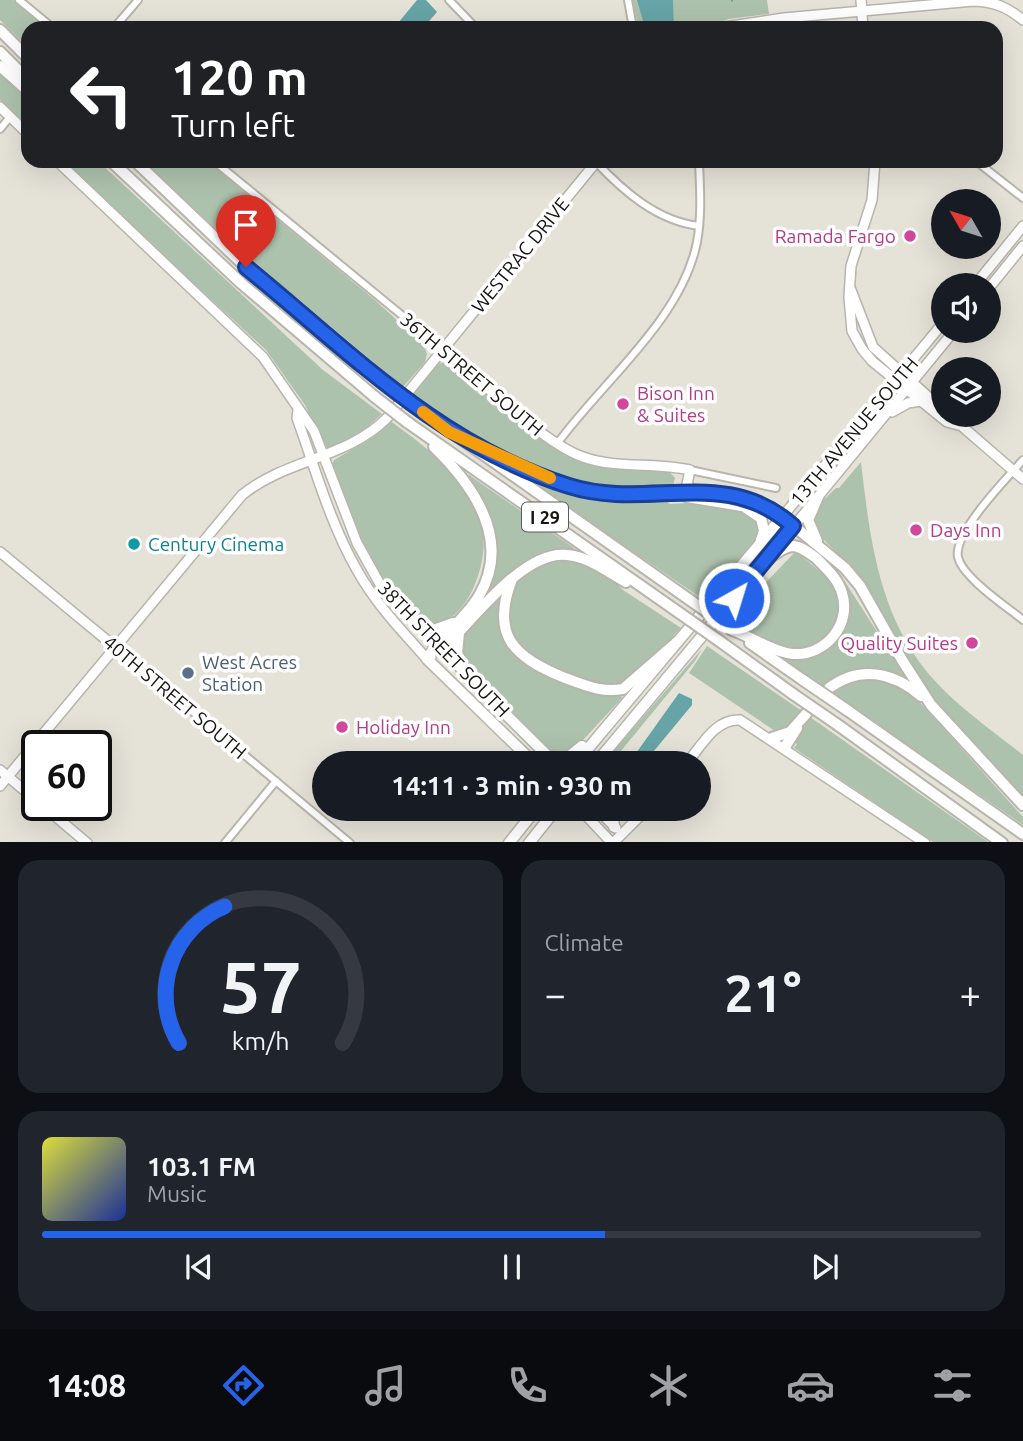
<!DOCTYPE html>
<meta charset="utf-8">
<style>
body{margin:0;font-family:Ubuntu,sans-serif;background:#20242c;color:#f1f3f6;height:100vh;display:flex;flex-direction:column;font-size:26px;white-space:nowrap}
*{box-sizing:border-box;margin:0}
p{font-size:23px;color:#9ea1a6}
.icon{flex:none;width:38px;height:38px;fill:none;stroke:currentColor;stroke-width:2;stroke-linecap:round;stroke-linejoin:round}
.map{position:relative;height:842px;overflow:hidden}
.sheet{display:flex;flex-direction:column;gap:18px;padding:18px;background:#0d0f14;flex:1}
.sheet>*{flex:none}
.hud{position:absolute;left:21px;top:21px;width:982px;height:147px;border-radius:21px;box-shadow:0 7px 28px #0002;background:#202124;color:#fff;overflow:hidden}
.needle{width:46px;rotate:309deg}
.buttons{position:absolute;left:931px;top:189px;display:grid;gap:14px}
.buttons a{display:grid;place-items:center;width:70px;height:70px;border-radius:50%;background:#171b24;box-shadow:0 7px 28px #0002;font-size:35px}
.speed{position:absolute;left:21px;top:730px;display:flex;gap:14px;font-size:35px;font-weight:700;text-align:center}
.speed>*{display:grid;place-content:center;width:91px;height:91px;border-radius:50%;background:#171b24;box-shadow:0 7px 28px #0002;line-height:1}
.speed .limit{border:4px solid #111;border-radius:10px;background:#fff;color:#111}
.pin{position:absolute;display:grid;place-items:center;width:60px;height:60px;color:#fff;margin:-72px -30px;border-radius:50% 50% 50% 0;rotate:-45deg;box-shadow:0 0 7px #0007}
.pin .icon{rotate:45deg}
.me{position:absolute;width:77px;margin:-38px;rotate:39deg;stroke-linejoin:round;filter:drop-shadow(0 0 5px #0008)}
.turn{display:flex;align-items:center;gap:24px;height:147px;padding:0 35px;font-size:32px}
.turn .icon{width:91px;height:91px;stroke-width:2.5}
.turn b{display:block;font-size:49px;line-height:60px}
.big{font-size:52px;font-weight:700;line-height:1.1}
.sheet .card{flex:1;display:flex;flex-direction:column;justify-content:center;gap:10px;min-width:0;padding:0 24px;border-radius:21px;background:#20242c}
.sheet .dial{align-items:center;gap:0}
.dial svg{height:182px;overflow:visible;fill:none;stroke:#363941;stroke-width:7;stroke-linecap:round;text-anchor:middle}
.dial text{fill:#f1f3f6;stroke:none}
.song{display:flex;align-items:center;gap:21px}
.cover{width:84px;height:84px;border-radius:10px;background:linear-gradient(135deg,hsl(60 70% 55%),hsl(230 70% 35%))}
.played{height:7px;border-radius:4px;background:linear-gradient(90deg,#2563eb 60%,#363941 60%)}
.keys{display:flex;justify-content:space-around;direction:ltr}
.heat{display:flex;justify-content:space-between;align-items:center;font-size:38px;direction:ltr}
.sheet .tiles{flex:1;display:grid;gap:18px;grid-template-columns:1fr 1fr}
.card:last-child{grid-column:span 2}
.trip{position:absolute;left:312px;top:751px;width:399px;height:70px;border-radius:35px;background:#171b24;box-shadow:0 7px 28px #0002;font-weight:700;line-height:70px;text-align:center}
.dock{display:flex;height:112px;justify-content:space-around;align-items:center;background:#090b0e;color:#9ea1a6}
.dock .icon{width:49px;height:49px}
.dock .current{color:#2563eb}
.dock b{font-size:32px;color:#f1f3f6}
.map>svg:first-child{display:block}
.green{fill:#adc2ac}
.water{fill:#67a4a7}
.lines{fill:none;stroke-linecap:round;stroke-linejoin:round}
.stream{stroke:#67a4a7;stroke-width:2}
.street-casing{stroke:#b8b5ac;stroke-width:10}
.secondary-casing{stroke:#b8b5ac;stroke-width:12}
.primary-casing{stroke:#b8b5ac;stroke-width:13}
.highway-casing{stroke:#b8b5ac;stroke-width:14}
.street{stroke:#fff;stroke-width:6}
.secondary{stroke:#fff;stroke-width:9}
.primary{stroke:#fff;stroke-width:10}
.highway{stroke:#fff;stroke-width:10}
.highway-bridge-casing{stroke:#b8b5ac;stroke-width:14;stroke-linecap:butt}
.highway-bridge{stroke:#fff;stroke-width:10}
.route-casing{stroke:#184099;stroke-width:18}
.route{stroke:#2563eb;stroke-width:12}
.slow{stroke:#f59e0b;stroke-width:12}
.hotel-dot{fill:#d1479c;stroke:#fff;stroke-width:2.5}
.culture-dot{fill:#0f9aa8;stroke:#fff;stroke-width:2.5}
.service-dot{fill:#5c6f8a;stroke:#fff;stroke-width:2.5}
.labels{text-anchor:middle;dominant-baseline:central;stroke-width:7;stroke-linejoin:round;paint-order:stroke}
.shield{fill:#fff;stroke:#5c5b59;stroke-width:2}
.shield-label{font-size:18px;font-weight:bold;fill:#161512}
.hotel-label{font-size:19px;fill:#b23c85;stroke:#fff;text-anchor:start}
.street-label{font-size:19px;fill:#161512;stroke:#fff}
.culture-label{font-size:19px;fill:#0d838f;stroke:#fff;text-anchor:start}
.service-label{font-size:19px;fill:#4e5e75;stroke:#fff;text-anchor:start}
</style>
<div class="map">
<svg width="1023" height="843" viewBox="0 0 1023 843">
<rect width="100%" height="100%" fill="#e5e2d8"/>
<g class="green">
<polygon points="0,0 13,0 47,28 28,28 28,48 0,20"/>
<polygon points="632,0 767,0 769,14 728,19 708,28 639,28"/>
<polygon points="0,70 28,96 28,129 0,100"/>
<polygon points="61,161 98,161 323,370 382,414 356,437 329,450 324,448 305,405 266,350"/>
<polygon points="144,161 207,161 376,301 423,344 427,354 425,362 403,387 231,243"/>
<polygon points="447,362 567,455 584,462 667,469 675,478 673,486 665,490 589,488 522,464 488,446 411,393 436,364"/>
<path d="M 389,420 C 444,460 507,506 475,584 C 468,602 455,619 436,626 C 388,626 346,507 331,469 L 334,460 L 372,438 Z"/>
<path d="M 861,462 C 870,540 879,621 936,682 C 962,710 994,732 1023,755 L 1023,800 L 950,720 L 923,685 L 897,644 L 864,580 L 813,529 L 815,508 L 836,488 L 839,488 Z"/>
<polygon points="512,469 599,497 661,498 670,504 688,503 742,510 754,515 761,526 759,536 704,600"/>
<path d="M 469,475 L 574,548 L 573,551 C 535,549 518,568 492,593 L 485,591 C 488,541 498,521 467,477 Z"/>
<polygon points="796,551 833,583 842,606 832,635 808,650 772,645 731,619"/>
<path d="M 555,558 L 583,562 L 608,575 L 623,590 L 681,628 L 636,675 L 618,687 L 597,685 L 531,659 L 509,630 C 510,579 510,582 555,558 Z"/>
<path d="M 840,574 L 906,677 L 905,678 C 875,666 849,667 823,686 L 787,661 L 788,658 C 814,660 848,645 848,614 C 848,602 840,587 837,576 Z"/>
<path d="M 496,600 L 500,601 C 499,621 507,648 523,662 L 602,694 L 619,694 L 622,698 L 571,753 L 553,754 L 548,750 C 529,732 455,666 460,641 C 463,625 485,610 496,600 Z"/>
<polygon points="707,646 802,711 790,728 778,733 689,673"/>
<polygon points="702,649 695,661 611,763 603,763"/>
<polygon points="864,677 893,682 916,698 1023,817 1023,825 831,692"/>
<polygon points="810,717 988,842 933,842 794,748 797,744 793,741"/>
</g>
<g class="water">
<polygon points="417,0 426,0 437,12 423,28 394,28"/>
<polygon points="637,0 673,0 674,28 645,28"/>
<polygon points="679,693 692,699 692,705 644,763 629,763"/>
</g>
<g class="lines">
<polyline class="stream" points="732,0 732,1"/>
<g class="street-casing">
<g id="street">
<polyline points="19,0 53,28"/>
<polyline points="449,0 476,28"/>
<polyline points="628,0 633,28"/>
<polyline points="114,28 138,0"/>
<polyline points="0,129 10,117"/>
<polyline points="214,161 443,349"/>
<path d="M 595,161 C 623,191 657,221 699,226"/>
<polyline points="976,161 1023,198"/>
<path d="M 557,444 C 602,382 682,319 697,242 C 702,215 700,188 699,161"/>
<path d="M 1023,460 C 1007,478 953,533 958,557 C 962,577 1007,607 1023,620"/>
<polyline points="690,470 776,488"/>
<polyline points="115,647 350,843"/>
<polyline points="225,843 276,781"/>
</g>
</g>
<g class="secondary-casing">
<g id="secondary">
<polyline points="861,0 863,28"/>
<path d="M 718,28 L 784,18 L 974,1 C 995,2 1007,7 1023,20"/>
<polyline points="0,107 28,134"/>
<polyline points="57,161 263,357 314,431 357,543 381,586 464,672"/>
<polyline points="875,161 872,200 851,266 849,297 852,331 862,349 872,361 947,422 958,425"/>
<polyline points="975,285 1023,226"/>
<polyline points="989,288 1023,246"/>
<polyline points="851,290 873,347 943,410"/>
<path d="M 443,349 C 479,379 543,443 583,457 C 616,469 654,462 690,470 L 687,484 L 693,491"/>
<path d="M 298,410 L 297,418 C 315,468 330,523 357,570 C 375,603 402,631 427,659 L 431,657"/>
<polyline points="892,412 908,403 921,401"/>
<polyline points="949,415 1023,479"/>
<polyline points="783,516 943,323"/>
<polyline points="794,526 954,331"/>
<polyline points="0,552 115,647"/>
<path d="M 687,763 C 701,746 716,718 740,720 L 925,843"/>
<polyline points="0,770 37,801"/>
<path d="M 0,786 L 242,495 C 286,459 346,459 387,418 L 597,161"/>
<polyline points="42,805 87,843"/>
<polyline points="579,808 612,843"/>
<polyline points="596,808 616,828"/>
<polyline points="613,843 648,808"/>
</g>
</g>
<g class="primary-casing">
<g id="primary">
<polyline points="687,497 754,508"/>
<polyline points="746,508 761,518 764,531 761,540"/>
<polyline points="436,645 427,659 534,763"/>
<polyline points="470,679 555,763"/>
<polyline points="551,756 566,759 582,746"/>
<polyline points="576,763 783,516"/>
<path d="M 596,763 L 794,526 C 762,499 721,487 681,494"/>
<polyline points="606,808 613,817 614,827"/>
<polyline points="509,843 537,808"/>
<polyline points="529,843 557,808"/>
</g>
</g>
<g class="highway-casing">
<g id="highway">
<polyline points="0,30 28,58"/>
<polyline points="0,52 28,80"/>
<polyline points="0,66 28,91"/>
<polyline points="111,161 241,283 375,397"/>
<polyline points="135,161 246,267 386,384"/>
<polyline points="419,409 690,600"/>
<polyline points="407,422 681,614"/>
<path d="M 434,447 C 473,485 512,540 479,596 C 468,614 451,629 436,645"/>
<path d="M 483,448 C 547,485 607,498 681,494"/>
<polyline points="794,526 845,568 860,586 902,660 931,705 1023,805"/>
<polyline points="817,541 808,520 818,497"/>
<path d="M 512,579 C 490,636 514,657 565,678 C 585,685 601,693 623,689 L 677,642"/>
<polyline points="417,626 431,631 453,623"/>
<path d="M 732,630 C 752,637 773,652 793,654 C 826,656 852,624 842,593 C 838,579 826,568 816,558 C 809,553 801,546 792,546 C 782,547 772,556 764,562"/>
<polyline points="459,633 457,653 470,679"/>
<polyline points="718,640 793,694"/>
<polyline points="750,643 803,680"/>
<path d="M 442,650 C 472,621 523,550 567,555 C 590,557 607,572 626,582"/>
<path d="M 829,688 C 860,665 893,672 921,696"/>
<polyline points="847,710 1023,834"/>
<polyline points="838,725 1002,843"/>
<polyline points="772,738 790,732 806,714"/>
<polyline points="785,747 797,728"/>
</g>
</g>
<use href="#street" class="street"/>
<use href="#secondary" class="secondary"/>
<use href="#primary" class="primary"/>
<use href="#highway" class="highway"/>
<g class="highway-bridge-casing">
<g id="highway-bridge">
<polyline points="386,384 419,409"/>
<polyline points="375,397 407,422"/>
<polyline points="690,600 727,626"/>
<polyline points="681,614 718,640"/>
<polyline points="803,680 847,710"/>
<polyline points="793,694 838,725"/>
</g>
</g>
<use href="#highway-bridge" class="highway-bridge"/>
</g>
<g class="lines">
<g class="route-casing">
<path id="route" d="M 246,267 C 349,351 439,445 569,486 C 648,511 725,465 793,526 L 734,598"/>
</g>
<use href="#route" class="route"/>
<polyline class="slow" points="423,412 449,432 550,478"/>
</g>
<g class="hotel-dot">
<circle cx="910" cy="236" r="7"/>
<circle cx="623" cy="404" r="7"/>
<circle cx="916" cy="530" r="7"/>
<circle cx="972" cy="643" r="7"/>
<circle cx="342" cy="727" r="7"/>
</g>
<circle class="culture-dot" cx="134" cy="544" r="7"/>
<circle class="service-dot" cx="188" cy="673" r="7"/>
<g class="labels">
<rect class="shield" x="522" y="502.5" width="46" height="29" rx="5"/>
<g class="shield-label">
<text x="545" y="517">I 29</text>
</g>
<g class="hotel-label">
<text x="896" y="236" text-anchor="end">Ramada Fargo</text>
<text x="637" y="393">Bison Inn<tspan x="637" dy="22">&amp; Suites</tspan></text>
<text x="930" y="530">Days Inn</text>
<text x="958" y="643" text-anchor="end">Quality Suites</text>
<text x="356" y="727">Holiday Inn</text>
</g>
<g class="street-label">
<text transform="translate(520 255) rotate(-51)">WESTRAC DRIVE</text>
<text transform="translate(472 374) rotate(40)">36TH STREET SOUTH</text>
<text transform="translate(854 431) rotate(-50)">13TH AVENUE SOUTH</text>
<text transform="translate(444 649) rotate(46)">38TH STREET SOUTH</text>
<text transform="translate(175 697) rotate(40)">40TH STREET SOUTH</text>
</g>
<g class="culture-label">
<text x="148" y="544">Century Cinema</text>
</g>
<g class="service-label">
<text x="202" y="662">West Acres<tspan x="202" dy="22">Station</tspan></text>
</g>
</g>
</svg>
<div class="buttons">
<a><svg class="needle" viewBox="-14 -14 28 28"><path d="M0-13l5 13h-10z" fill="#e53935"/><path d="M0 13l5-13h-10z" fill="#9ea1a6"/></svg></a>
<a><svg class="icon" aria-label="sound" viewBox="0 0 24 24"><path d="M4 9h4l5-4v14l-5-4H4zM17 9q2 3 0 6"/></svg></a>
<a><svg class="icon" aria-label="layers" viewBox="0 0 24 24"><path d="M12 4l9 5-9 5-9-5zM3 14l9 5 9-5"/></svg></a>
</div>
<div class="speed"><div class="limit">60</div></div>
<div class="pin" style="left:246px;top:267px;background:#d93025"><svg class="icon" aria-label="arrive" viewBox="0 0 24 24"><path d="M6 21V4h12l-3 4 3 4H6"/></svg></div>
<svg class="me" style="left:734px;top:598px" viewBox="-20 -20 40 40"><circle r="17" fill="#2563eb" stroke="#fff" stroke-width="3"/><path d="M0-11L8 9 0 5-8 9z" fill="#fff"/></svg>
<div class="trip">14:11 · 3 min · 930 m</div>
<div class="hud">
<div class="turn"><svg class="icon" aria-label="left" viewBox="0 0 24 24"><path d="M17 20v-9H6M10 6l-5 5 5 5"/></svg><div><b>120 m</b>Turn left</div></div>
</div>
</div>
<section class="sheet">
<div class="tiles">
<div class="card dial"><svg viewBox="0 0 100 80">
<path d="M14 69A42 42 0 1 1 86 69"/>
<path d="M14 69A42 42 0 0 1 34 9" stroke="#2563eb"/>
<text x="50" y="56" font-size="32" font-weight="700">57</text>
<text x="50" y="72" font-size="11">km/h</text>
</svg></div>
<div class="card"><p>Climate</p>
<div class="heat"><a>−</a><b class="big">21°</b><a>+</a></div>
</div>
<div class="card">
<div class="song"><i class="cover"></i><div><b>103.1 FM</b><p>Music</p></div></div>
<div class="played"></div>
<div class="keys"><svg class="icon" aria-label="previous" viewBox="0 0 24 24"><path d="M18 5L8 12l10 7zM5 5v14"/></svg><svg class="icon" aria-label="pause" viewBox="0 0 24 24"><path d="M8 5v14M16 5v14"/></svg><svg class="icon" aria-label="next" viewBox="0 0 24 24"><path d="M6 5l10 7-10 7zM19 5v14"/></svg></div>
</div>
</div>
</section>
<nav class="dock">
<b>14:08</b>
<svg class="icon current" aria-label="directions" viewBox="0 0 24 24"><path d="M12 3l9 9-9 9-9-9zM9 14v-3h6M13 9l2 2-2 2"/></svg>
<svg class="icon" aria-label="music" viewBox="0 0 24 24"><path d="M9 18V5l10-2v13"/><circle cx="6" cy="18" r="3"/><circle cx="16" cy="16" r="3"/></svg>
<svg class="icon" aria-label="phone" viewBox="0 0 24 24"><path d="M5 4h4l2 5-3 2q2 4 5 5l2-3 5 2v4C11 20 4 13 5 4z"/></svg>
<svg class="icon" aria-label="climate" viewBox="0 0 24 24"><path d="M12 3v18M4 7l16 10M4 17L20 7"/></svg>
<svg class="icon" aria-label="car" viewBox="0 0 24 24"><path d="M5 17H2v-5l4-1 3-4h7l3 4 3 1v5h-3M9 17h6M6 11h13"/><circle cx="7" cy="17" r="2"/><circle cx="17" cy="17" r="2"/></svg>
<svg class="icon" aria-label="filters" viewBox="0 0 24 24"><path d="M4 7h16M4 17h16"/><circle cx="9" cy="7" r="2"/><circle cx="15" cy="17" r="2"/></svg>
</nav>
